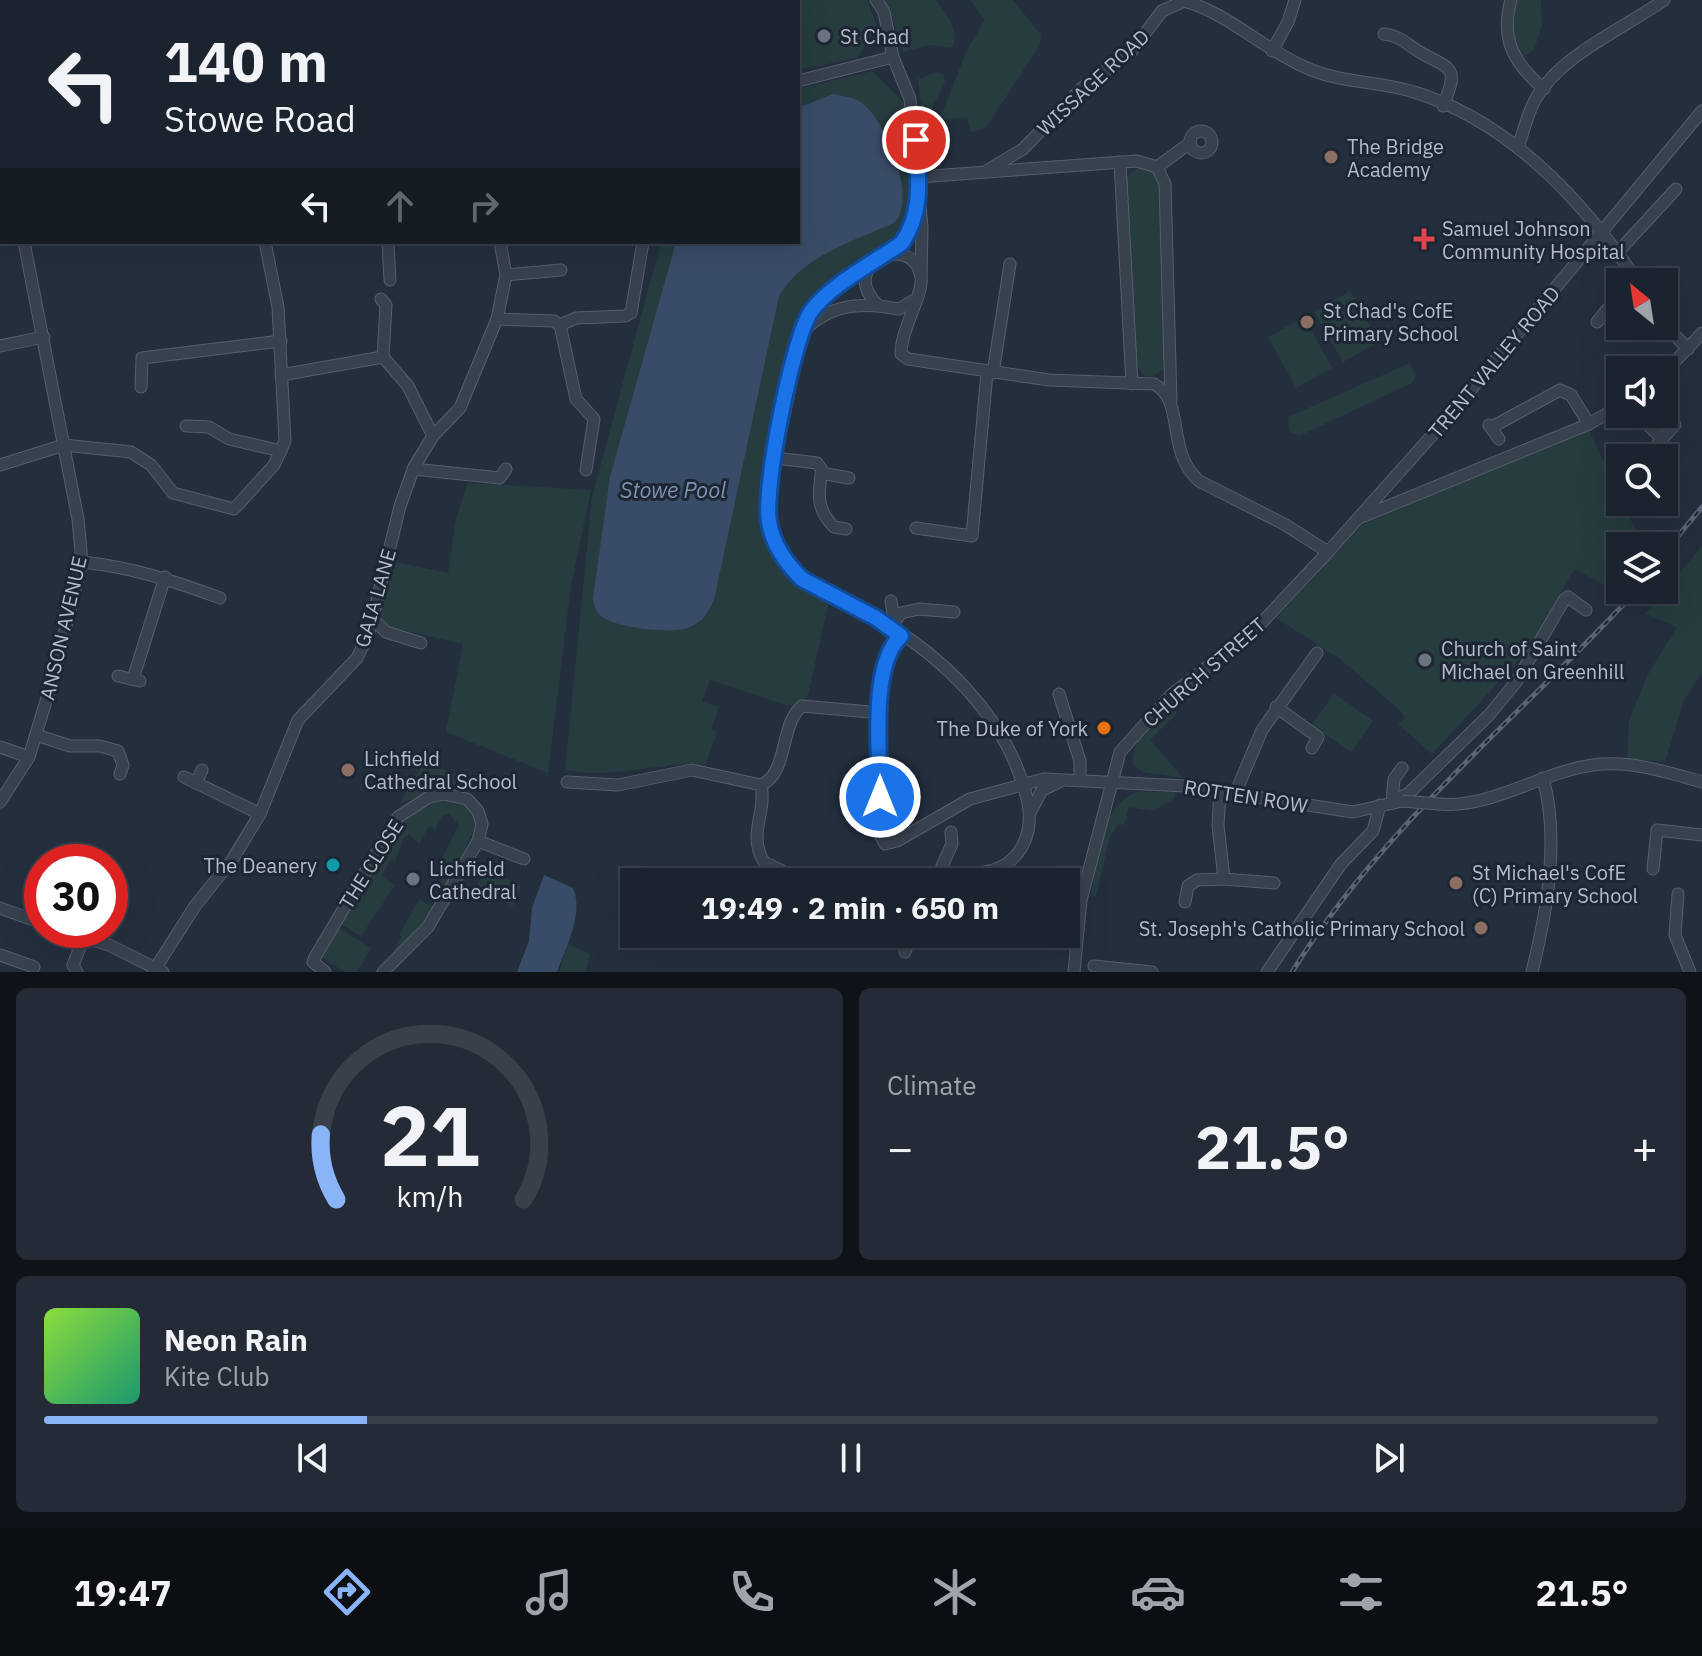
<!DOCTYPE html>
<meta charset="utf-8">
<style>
body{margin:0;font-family:"IBM Plex Sans",sans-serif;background:#242b36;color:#f1f3f6;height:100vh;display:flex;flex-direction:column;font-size:30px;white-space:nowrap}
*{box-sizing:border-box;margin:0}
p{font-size:26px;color:#a0a4aa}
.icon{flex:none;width:44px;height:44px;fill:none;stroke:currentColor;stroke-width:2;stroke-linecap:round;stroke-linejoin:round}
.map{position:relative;height:972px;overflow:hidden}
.sheet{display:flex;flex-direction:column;gap:16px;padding:16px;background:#0f1319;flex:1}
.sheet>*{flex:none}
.banner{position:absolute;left:0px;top:0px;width:800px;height:244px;box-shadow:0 8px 32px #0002,0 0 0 2px #39404a;background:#1b232e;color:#f1f3f6;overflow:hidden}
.needle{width:52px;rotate:330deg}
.controls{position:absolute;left:1606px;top:268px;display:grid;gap:16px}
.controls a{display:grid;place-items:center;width:72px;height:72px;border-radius:0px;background:#1b232e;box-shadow:0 8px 32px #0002,0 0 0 2px #39404a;font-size:40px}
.speed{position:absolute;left:24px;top:844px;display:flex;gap:16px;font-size:40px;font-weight:700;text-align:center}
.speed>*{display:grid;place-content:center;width:104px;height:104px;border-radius:50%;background:#1b232e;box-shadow:0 8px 32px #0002,0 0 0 2px #39404a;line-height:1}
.speed .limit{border:12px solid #d22;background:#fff;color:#111}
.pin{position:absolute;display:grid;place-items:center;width:68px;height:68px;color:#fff;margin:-34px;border:4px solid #fff;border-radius:50%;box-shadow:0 2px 8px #0007}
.me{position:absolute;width:88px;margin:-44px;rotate:0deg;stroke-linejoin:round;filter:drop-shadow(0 0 6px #0008)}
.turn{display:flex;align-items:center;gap:28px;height:168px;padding:0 32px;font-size:36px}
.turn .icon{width:104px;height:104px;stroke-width:2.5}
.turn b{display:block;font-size:56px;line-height:68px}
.lanes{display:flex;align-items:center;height:76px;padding:0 32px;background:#0003;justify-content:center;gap:40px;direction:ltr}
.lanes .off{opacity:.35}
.big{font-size:60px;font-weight:700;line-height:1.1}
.sheet .card{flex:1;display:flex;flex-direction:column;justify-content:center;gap:12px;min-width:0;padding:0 28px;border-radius:12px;background:#242b36}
.sheet .dial{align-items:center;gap:0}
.dial svg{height:208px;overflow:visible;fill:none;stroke:#39404a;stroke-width:7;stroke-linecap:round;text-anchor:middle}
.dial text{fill:#f1f3f6;stroke:none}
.song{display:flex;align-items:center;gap:24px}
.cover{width:96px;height:96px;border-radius:12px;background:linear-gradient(135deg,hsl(90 70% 55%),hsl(160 70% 35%))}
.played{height:8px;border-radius:4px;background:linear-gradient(90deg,#8ab4f8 20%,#39404a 20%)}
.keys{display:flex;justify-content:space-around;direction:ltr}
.heat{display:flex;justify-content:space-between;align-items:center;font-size:44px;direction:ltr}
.sheet .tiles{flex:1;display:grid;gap:16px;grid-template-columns:1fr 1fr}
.card:last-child{grid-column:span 2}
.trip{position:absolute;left:620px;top:868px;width:460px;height:80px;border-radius:0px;background:#1b232e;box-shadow:0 8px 32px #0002,0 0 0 2px #39404a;font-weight:700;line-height:80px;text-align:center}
.tab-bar{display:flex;height:128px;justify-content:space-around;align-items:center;background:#0b0e12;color:#a0a4aa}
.tab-bar .icon{width:56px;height:56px}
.tab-bar .on{color:#8ab4f8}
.tab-bar b{font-size:36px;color:#f1f3f6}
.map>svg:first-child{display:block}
.green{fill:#263c3f}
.water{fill:#394c67}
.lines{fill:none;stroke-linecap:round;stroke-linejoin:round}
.stream{stroke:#394c67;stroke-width:2}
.minor-casing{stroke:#565f6c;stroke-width:13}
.minor{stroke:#38414e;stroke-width:11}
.rail-casing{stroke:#5a6575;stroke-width:5}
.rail{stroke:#1d2633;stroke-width:2;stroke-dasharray:6;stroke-linecap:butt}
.minor-bridge-casing{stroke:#565f6c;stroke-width:13;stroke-linecap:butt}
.minor-bridge{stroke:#38414e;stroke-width:11}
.route-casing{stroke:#114b97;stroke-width:20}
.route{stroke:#1a73e8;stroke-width:14}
.worship-dot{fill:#6b7280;stroke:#1d2633;stroke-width:3}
.education-dot{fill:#8d6e63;stroke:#1d2633;stroke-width:3}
.health-dot{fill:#e0444e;stroke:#1d2633;stroke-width:3}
.food-dot{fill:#e8710a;stroke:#1d2633;stroke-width:3}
.culture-dot{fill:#0f9aa8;stroke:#1d2633;stroke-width:3}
.labels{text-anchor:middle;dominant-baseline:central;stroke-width:6;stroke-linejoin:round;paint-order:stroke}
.poi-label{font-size:20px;fill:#b4bcc9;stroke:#1d2633;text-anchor:start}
.street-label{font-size:20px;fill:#b4bcc9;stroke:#1d2633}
.water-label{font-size:22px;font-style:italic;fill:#7c92b1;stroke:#1d2633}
</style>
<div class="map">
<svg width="1702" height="972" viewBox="0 0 1702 972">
<rect width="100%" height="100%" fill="#242f3e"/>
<g class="green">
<polygon points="653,0 867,0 877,26 857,58 798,70 798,2"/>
<path d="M 881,0 L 935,0 C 946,12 961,32 952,48 L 930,45 L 903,52 L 891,15 Z"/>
<polygon points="970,0 1013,0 1041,35 1040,45 985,129 970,132 967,117 939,121 967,50 985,20"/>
<polygon points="1515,0 1541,0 1542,25 1534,50 1520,58 1513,45"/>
<path d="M 872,71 L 905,104 L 914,207 C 900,250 854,264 822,292 C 809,303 802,319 796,335 L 762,496 C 762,554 783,573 828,605 L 807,700 L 788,706 L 710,680 L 702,702 L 719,707 L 711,730 L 717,732 L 706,764 C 658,762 614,780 565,770 L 592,497 L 661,242 L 798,242 L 798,89 Z"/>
<polygon points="937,72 944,75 945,83 927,118 922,117 918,79"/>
<polygon points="1140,166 1155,174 1158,183 1167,358 1165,368 1152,377 1143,375 1135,361 1125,185 1127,176"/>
<polygon points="1350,291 1379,342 1343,362 1314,312"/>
<polygon points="1304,317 1332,368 1296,388 1268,337"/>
<polygon points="1410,363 1416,375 1412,383 1299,436 1289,431 1288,417"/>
<polygon points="1588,428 1643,546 1620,546 1620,580 1612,589 1574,569 1531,647 1432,754 1398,724 1405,718 1400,710 1340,659 1276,618 1363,524"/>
<polygon points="467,483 591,490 571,586 548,773 446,732 463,644 377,624 395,562 448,573 455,523"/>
<polygon points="1702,546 1702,673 1684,700 1665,762 1627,759 1629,720 1647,676 1677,627 1645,614"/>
<polygon points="1334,693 1373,721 1351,752 1312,725"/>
<path d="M 1170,705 L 1177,713 L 1150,740 L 1183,778 L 1143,772 L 1133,764 C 1130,740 1155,721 1170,705 Z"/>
<polygon points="424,762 468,779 462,793 438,791 399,804"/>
<path d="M 1137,792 L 1175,792 L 1175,798 L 1153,811 L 1129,807 L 1124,825 L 1118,824 L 1109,839 L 1096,897 L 1091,895 C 1098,860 1098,806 1137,792 Z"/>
<path d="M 436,798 C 456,798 473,801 476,825 L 444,895 L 438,885 L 446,871 L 438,866 L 459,825 L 449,814 L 442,816 L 435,829 L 429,826 L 419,844 L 410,835 L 405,836 L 395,861 L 391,859 L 381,876 L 395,885 L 361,936 L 339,923 L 401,819 Z"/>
<polygon points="485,869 521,885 513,906 475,889"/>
<polygon points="419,899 436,908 427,922 392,955 402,937 399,935"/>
<polygon points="339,929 371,948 357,972 345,972 322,958"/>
<polygon points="568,944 590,954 586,972 559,972"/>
</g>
<g class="water">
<path d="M 833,94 C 843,96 853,97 862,103 C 886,121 918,199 894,223 C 854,241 802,256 779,296 L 714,600 C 708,612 703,622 690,627 C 674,635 613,628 600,615 C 595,610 594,604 593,598 L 610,477 L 676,242 L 798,242 L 798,108 Z"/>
<path d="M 544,875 L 573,888 C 584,914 566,947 557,972 L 517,972 L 529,941 L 532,908 Z"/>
</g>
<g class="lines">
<polyline class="stream" points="678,0 689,2"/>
<g class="minor-casing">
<g id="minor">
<polyline points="77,0 78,2"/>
<polyline points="328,0 329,2"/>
<polyline points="876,0 884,12 893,57 910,99 922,227 921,276"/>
<path d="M 1511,0 C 1500,39 1514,64 1544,89"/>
<path d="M 1384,34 C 1402,36 1408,46 1423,54 C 1454,70 1458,69 1443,106"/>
<polyline points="1272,51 1288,22 1295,0"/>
<polyline points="798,81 893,57"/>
<polyline points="0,126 2,125"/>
<circle cx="1201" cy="142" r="11"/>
<polyline points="0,140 2,145"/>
<path d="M 1518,148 C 1523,133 1527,115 1535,100 C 1560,55 1623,29 1664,0"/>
<polyline points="1120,162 1132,384"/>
<polyline points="1157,167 1190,143"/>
<path d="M 988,170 L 1023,149 L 1082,88 L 1131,52 L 1162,11 L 1184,1 C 1228,13 1264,50 1307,68 C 1340,83 1379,81 1414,92 C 1509,121 1584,202 1638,282"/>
<polyline points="918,177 1137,161 1157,167 1165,184 1171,401"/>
<polyline points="0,221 2,221"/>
<polyline points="388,242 390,280"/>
<polyline points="1617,253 1676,189"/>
<polyline points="886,254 910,232 918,207"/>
<path d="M 871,265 L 822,299 L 802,331 L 766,501 C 769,528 775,551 795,572 C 815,593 848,602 874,617 C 941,654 1004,715 1025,791 C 1033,817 1031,844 1009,862 C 992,876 965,871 946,882"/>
<polyline points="506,275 561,270"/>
<polyline points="381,299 386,305 383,357"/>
<path d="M 914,300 L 899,309 L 879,306 C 834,265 913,229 921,277 C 924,294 901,328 901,354 L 908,359 L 1049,380 L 1154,384 C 1186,401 1165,451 1199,481 L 1284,524 L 1328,552"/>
<polyline points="497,319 554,321 560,325 576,399 594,419 586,470"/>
<polyline points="1597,322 1620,294"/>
<polyline points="1664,324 1688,349"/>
<polyline points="560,325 576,318 625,316 631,313 643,242"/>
<path d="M 806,328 C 830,308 848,304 879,306"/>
<polyline points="0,346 44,337"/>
<polyline points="993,373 1010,264"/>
<polyline points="1664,373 1702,333"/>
<polyline points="281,375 383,357 408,386 433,436"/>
<polyline points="141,387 142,358 281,341"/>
<polyline points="1637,414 1662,439"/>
<polyline points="1489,425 1499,439"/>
<polyline points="186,426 209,427 229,439 281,451"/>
<polyline points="1492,427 1560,390 1571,395 1589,424"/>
<path d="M 775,458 L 817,463 L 822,470 C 818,494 816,509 834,527 L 846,529"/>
<polyline points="1645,458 1675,425"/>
<polyline points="0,465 64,445 131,452 151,465 173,493 234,509 274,465 285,441 278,307 265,242"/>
<polyline points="413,469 500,478 506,469"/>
<polyline points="821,473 849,478"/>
<polyline points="1618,489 1620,487"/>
<polyline points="1359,518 1589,424 1620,406"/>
<polyline points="916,528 972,536 987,373"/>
<path d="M 82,562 C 131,567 174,581 220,598"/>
<polyline points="891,601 894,619"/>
<polyline points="373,619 386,632 421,643"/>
<polyline points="897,632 893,624 901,613 919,609 954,612"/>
<polyline points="901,636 887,654 882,678 880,834 885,844 897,841 970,799 1044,779 1185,786 1353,812 1402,801"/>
<polyline points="118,676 140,681"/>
<polyline points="133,679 165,577"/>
<polyline points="1059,694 1080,761 1080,779"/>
<polyline points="1276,707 1318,737 1312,748"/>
<polyline points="36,735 70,746 100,746 118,751 123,765 120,774"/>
<polyline points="0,747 29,757"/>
<polyline points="184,777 260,814"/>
<path d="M 567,782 L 618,785 L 692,770 L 761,785 C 789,773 779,725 802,706 L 870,712 L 881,709"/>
<polyline points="196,783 202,770"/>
<path d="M 761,785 C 767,813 747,834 764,862 L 805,882"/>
<polyline points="1220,792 1218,825 1224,879 1274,883"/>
<polyline points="1235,794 1262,730 1317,653"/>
<polyline points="0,802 29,757 53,678 82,562 78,519 24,242"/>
<polyline points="1393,802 1409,793 1489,715 1516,682 1564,600 1568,597 1586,610"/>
<polyline points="1392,803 1394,779 1402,768"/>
<path d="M 1439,804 C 1491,809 1541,772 1593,765 C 1630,760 1667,772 1702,782"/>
<polyline points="1031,811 1042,790 1059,782"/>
<polyline points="478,841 524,859"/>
<polyline points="1653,869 1657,830 1702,835"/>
<polyline points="948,880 942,866 952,844 951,832"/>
<polyline points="1678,894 1675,935 1690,972"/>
<polyline points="1185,902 1188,886 1197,880 1224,879"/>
<polyline points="0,908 42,923"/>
<polyline points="62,930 109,945 163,972"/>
<polyline points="905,952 912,934"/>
<polyline points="0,955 34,967"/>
<polyline points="1094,966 1152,972"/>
<polyline points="77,972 73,965 84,937"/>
<polyline points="153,972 195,906 232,860 260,814 298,720 357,658 369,633 400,506 414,467 433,436 460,408 497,319 506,275 500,242"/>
<polyline points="325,972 313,962 315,957 398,817 429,797 444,794 467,799 478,811 482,824 478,841 428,927 383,972"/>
<polyline points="1074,972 1081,900 1120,752 1171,695 1253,632 1328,552 1444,422 1702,111"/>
<polyline points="1267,972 1341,864 1373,831 1380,805"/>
<path d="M 1532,972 C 1547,911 1560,839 1543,778"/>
</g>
</g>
<use href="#minor" class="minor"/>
<g class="rail-casing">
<g id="rail">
<polyline points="1664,553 1702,507"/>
<path d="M 1292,972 C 1384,824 1520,717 1637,590"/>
</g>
</g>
<use href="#rail" class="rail"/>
<g class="minor-bridge-casing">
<polyline id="minor-bridge" points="1402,801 1439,804"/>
</g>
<use href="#minor-bridge" class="minor-bridge"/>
</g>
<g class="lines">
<g class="route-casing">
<path id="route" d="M 880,797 C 880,756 869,665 901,636 L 876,618 L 802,579 C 785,562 773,545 769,522 C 763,488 792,343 810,313 C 828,286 875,262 902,243 C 924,211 918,176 916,140"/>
</g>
<use href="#route" class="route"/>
</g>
<g class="worship-dot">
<circle cx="824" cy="36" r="8"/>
<circle cx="1425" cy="660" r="8"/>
<circle cx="413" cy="879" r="8"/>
</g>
<g class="education-dot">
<circle cx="1331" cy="157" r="8"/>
<circle cx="1307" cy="322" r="8"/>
<circle cx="348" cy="770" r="8"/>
<circle cx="1456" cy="883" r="8"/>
<circle cx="1481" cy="928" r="8"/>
</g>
<path class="health-dot" d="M1420 227h8v8h8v8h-8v8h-8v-8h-8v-8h8z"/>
<circle class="food-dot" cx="1104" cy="728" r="8"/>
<circle class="culture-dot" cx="333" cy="865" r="8"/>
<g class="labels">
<g class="poi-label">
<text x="840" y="36">St Chad</text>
<text x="1347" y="146">The Bridge<tspan x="1347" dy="23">Academy</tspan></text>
<text x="1442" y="228">Samuel Johnson<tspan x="1442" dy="23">Community Hospital</tspan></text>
<text x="1323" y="310">St Chad's CofE<tspan x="1323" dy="23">Primary School</tspan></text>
<text x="1441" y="648">Church of Saint<tspan x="1441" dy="23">Michael on Greenhill</tspan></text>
<text x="1088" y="728" text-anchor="end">The Duke of York</text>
<text x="364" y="758">Lichfield<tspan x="364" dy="23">Cathedral School</tspan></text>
<text x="317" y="865" text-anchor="end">The Deanery</text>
<text x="429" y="868">Lichfield<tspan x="429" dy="23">Cathedral</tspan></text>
<text x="1472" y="872">St Michael's CofE<tspan x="1472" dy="23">(C) Primary School</tspan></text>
<text x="1465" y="928" text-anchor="end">St. Joseph's Catholic Primary School</text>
</g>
<g class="street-label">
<text transform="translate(1093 82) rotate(-43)">WISSAGE ROAD</text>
<text transform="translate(1494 362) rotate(-50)">TRENT VALLEY ROAD</text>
<text transform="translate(375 598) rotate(-74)">GAIA LANE</text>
<text transform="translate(63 628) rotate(-77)">ANSON AVENUE</text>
<text transform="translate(1204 672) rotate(-41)">CHURCH STREET</text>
<text transform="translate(1246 796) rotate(9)">ROTTEN ROW</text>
<text transform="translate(371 864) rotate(-58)">THE CLOSE</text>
</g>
<g class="water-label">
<text x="673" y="489">Stowe Pool</text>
</g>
</g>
</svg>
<div class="controls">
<a><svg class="needle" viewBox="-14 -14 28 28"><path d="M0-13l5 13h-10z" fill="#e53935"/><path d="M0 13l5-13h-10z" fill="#a0a4aa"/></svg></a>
<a><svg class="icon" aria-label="sound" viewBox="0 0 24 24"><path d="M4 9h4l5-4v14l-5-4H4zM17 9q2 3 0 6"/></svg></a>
<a><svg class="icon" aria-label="search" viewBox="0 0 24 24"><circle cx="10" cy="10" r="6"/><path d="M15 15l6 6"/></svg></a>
<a><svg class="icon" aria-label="layers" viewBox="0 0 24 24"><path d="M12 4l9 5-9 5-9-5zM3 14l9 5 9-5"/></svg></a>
</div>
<div class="speed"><div class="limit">30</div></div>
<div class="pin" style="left:916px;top:140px;background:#d93025"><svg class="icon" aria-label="arrive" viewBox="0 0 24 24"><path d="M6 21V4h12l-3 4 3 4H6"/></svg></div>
<svg class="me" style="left:880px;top:797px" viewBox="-20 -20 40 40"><circle r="17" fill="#1a73e8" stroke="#fff" stroke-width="3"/><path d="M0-11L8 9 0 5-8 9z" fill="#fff"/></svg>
<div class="trip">19:49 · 2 min · 650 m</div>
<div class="banner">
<div class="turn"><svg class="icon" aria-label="left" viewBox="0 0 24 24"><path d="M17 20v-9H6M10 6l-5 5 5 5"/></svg><div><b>140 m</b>Stowe Road</div></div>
<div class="lanes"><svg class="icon" aria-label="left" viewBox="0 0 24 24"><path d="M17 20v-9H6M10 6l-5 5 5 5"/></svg><svg class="icon off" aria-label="ahead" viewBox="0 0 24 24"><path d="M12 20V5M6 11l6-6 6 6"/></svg><svg class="icon off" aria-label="right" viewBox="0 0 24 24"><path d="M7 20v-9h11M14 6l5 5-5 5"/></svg></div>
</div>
</div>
<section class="sheet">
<div class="tiles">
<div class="card dial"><svg viewBox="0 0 100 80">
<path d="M14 69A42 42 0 1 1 86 69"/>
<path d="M14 69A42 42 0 0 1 8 44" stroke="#8ab4f8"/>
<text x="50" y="56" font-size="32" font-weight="700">21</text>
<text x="50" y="72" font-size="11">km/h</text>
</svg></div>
<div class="card"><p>Climate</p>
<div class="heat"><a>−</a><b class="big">21.5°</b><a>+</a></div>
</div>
<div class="card">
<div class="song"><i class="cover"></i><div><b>Neon Rain</b><p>Kite Club</p></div></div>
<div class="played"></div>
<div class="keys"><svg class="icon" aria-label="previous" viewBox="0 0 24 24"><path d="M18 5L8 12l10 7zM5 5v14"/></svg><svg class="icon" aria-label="pause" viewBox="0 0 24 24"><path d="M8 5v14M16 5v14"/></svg><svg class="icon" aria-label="next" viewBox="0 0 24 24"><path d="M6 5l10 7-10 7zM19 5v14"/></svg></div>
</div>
</div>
</section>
<nav class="tab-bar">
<b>19:47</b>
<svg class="icon on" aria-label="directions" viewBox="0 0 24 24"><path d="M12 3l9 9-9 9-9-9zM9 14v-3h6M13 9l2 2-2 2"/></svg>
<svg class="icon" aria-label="music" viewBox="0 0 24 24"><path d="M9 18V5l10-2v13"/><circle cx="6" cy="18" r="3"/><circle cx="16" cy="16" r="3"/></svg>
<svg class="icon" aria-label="phone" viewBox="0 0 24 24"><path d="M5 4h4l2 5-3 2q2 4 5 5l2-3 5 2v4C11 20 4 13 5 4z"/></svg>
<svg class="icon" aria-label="climate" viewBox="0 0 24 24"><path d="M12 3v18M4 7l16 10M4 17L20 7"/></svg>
<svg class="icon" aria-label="car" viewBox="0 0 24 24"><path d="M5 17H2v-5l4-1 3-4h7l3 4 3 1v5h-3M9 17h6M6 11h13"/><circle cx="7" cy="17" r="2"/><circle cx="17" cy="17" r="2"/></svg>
<svg class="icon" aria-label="filters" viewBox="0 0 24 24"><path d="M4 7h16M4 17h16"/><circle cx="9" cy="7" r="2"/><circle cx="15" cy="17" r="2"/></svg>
<b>21.5°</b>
</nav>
